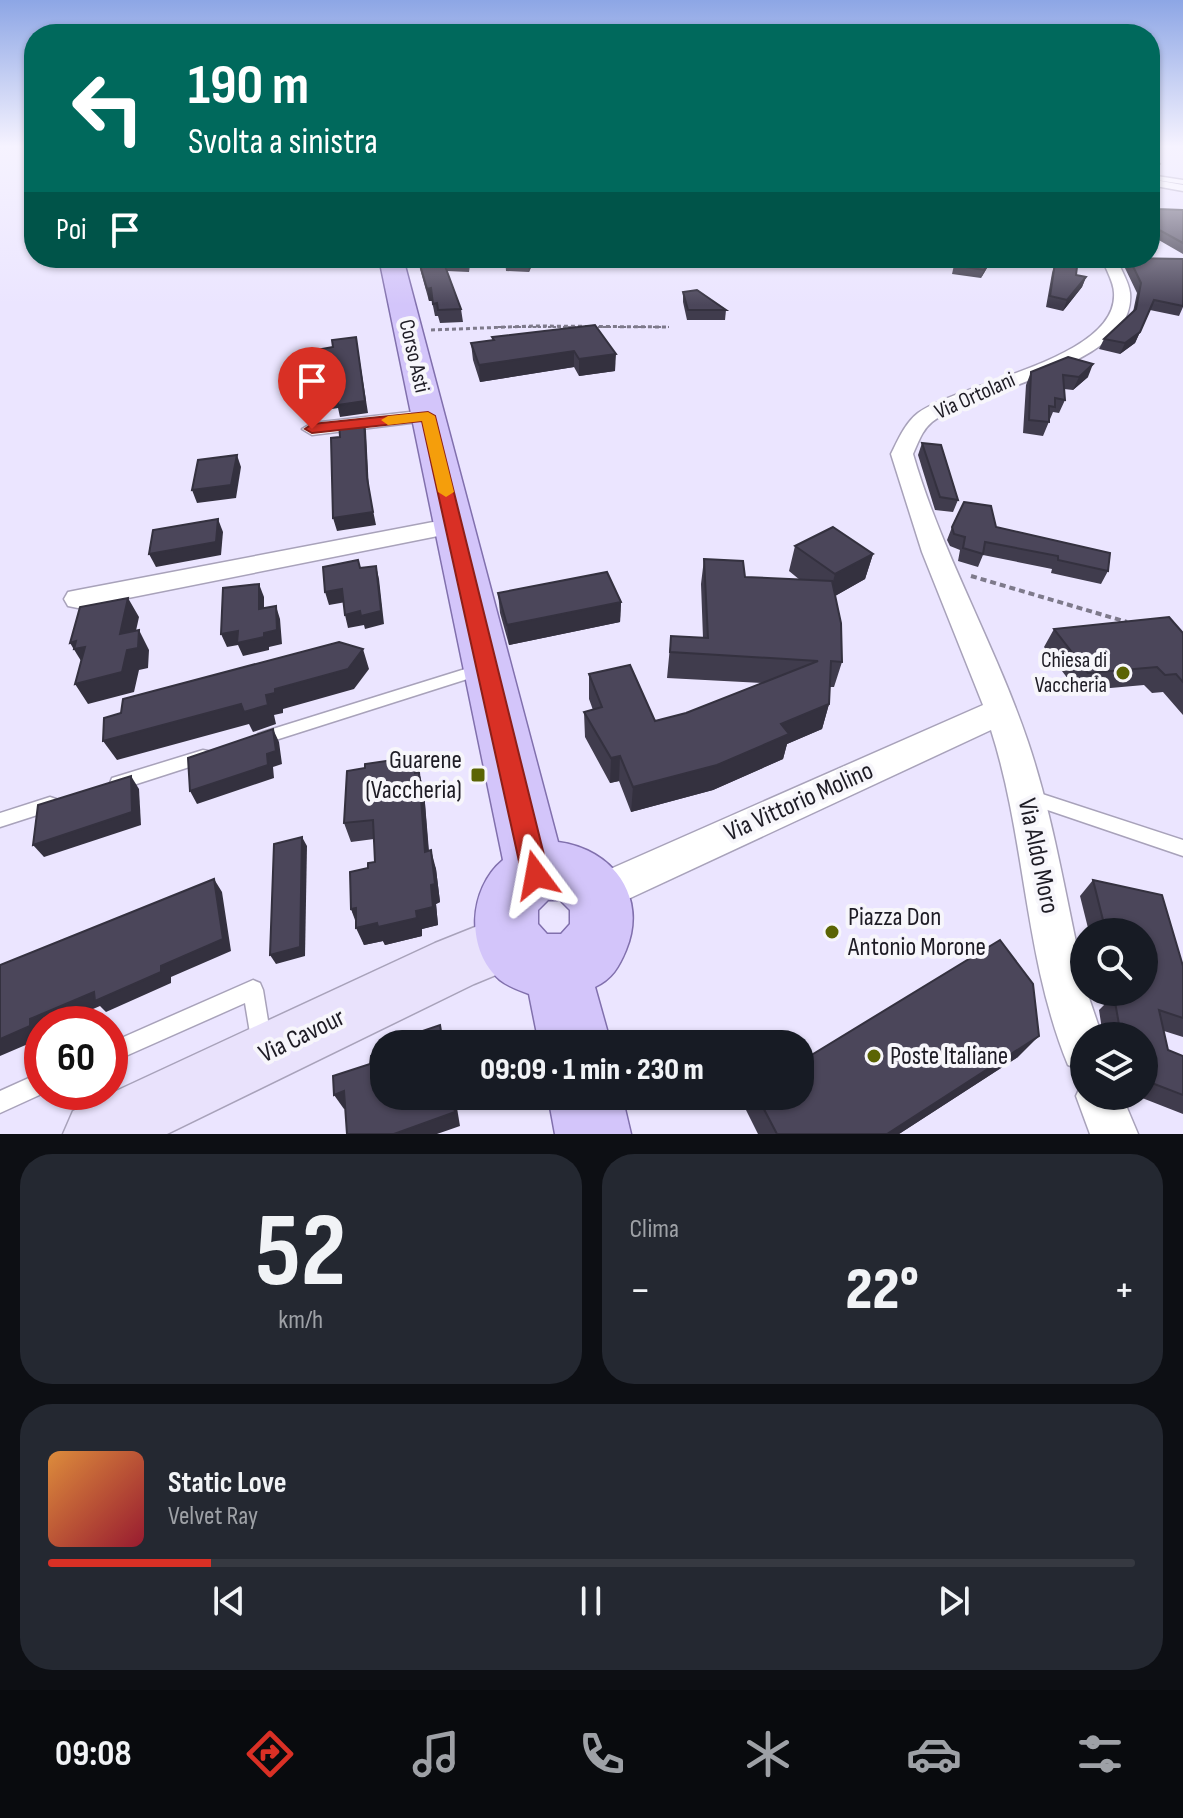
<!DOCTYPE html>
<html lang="it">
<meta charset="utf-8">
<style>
body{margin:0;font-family:"Sofia Sans Condensed",sans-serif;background:#242831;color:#f1f3f6;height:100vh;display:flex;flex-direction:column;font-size:30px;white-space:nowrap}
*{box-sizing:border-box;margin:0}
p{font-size:26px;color:#9ea1a6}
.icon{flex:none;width:44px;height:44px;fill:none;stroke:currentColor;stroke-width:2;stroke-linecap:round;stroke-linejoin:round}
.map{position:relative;height:1134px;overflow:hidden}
.details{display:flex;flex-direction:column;gap:20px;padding:20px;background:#0d0f14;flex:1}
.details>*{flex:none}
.hud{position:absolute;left:24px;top:24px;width:1136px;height:244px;border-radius:32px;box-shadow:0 2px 6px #0004;background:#00695c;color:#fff;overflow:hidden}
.fabs{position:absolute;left:1070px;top:918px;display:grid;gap:16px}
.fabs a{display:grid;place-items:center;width:88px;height:88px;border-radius:50%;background:#171b24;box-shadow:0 2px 6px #0004;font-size:40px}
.speed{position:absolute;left:24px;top:1006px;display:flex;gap:16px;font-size:40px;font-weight:700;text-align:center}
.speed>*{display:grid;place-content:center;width:104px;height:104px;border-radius:50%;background:#171b24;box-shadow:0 2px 6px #0004;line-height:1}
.speed .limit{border:12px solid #d22;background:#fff;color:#111}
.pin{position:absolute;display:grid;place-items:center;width:68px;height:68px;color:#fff;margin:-82px -34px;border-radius:50% 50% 50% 0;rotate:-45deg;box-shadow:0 0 8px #0007}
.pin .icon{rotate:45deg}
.me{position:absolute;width:88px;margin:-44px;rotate:347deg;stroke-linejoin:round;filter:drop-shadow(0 0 6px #0008)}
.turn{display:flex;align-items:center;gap:28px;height:168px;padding:0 32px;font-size:36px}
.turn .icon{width:104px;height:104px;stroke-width:2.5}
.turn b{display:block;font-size:56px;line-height:68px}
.then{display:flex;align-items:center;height:76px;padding:0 32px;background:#0003;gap:16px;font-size:30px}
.big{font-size:60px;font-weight:800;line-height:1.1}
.details .tile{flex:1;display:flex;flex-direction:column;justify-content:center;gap:12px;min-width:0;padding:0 28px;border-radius:32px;background:#242831}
.details .dial{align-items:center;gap:0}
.dial b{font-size:104px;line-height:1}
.song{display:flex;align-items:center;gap:24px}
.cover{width:96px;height:96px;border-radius:12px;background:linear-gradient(135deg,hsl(30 70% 55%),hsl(350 70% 35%))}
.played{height:8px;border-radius:4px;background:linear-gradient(90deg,#d93025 15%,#363941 15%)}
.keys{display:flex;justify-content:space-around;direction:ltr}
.heat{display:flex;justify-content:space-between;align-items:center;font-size:44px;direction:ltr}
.details .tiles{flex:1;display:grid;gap:20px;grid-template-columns:1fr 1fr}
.tile:last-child{grid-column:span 2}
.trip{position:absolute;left:370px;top:1030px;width:444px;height:80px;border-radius:32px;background:#171b24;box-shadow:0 2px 6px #0004;font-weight:800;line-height:80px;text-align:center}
.menu{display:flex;height:128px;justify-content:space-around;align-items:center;background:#090b0e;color:#9ea1a6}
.menu .icon{width:56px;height:56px}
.menu .on{color:#d93025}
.menu b{font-size:36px;color:#f1f3f6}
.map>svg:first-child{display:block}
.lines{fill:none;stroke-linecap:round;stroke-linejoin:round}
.lane-casing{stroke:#a8a2ba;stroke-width:3}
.street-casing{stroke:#a8a2ba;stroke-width:3}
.secondary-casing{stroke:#a8a2ba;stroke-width:3}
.primary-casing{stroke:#8170ad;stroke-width:3}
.path-far2{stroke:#7e7a8b;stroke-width:2;stroke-dasharray:3 2;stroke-linecap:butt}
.path-far1{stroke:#7e7a8b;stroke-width:3;stroke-dasharray:4 3;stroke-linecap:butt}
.path{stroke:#7e7a8b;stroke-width:4;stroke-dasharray:6 4;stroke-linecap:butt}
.lane{fill:#fff;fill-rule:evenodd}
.street{fill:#fff;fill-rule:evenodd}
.secondary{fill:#e9e2fc;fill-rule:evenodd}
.primary{fill:#d3c5fa;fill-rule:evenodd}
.wall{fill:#403c4d}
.shaded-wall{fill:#34313f}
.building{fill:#4b465a;stroke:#34313f;stroke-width:2}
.route{fill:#d93025;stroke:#8d1f18;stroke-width:2}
.slow{fill:#f59e0b}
.poi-dot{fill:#5b6404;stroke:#f7f6fb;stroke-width:3}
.labels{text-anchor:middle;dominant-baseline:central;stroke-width:8;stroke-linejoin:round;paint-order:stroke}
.street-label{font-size:22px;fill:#1e1c25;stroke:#f7f6fb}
.poi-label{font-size:22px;fill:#1e1c25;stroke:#f7f6fb;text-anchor:end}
.near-poi-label{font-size:26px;fill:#1e1c25;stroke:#f7f6fb;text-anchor:start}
.near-street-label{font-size:26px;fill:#1e1c25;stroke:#f7f6fb}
</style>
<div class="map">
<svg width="1183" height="1134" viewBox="0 0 1183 1134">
<rect width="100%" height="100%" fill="#ebe5ff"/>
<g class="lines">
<g class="lane-casing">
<g id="lane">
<polygon points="1150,175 1183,180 1183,184 1150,179"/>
<polygon points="1026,258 1004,263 1001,261 1010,258"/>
<polygon points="1064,258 1140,261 1143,263 1140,265 1067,260"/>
<polygon points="478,665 483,666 485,670 483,674 263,744 258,742 256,738 258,734 263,732"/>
<polygon points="203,750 208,751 211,756 208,761 118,790 112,788 110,783 112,778"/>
<polygon points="1030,790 1183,840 1183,856 1024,802 1022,797 1024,792"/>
<polygon points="50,797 56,799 58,804 56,809 0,827 0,813"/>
<polygon points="253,980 260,983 263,990 271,1039 268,1046 261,1049 254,1046 251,1039 245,1003 110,1063 110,1043"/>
<polygon points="42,1072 42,1092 46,1092 0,1113 0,1091"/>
</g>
</g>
<g class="street-casing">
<g id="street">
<polygon points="1150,179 1183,185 1183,191 1150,185"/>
<path d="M 1102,258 L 1116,258 C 1120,268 1129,282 1130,293 C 1137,366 977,388 932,422 C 922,430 918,443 913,454 C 942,554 995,644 1028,742 C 1054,819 1066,900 1084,979 L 1084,992 L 1087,992 L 1102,1036 L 1084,1036 L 1084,1071 L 1068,1065 C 1024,958 1026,839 991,730 L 611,907 L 597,913 L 583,907 L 578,894 L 583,881 L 983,705 L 922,552 L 891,454 C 898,440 905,423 918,413 C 962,382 1118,359 1114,293 C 1114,282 1105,268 1102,258 Z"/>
<polygon points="428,410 438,416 435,420 312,435 302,429 312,423"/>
<polygon points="454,518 463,521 466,526 463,531 78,608 68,606 64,599 68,592 78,590"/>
<polygon points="1084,1079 1084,1096 1122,1096 1138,1134 1090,1134 1076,1096"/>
</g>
</g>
<g class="secondary-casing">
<polygon id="secondary" points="510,913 530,921 538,941 530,961 474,984 167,1134 63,1134 73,1111 435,943"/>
</g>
<g class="primary-casing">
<g id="primary">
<path d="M 379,258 L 403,258 L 558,842 C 613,849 648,897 626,950 C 619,967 612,979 595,987 L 611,1044 L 539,1044 L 529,994 C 519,990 509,987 500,980 C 465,950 468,889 503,860 ZM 548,900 L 560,900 L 570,910 L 570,924 L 561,934 L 547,934 L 538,924 L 538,910 Z"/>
<polygon points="548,1096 622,1096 631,1134 555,1134"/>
</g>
</g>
<g class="path-far2">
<polyline points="1150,161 1161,164"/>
<polyline points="498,327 669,327"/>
</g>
<polyline class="path-far1" points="431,330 533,326 669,327"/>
<polyline class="path" points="971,576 1127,622"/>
<use href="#lane" class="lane"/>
<use href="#street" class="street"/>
<use href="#secondary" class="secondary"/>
<use href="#primary" class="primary"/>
</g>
<g class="wall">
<polygon points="1150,207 1157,209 1183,210 1183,254 1150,235"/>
<polygon points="417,258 442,258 461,309 463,322 440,323 438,316 435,316 432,301 429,301"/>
<polygon points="445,258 471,258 469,272 447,271"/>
<polygon points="505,258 535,258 529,272 506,271"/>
<polygon points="993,258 981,278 952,274 954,265"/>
<polygon points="1128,258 1183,259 1183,307 1179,316 1150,310 1135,343 1120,354 1099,349 1104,339 1133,312 1137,293 1124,266"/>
<polygon points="1055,263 1076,275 1086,277 1082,287 1063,311 1046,307 1052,273"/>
<polygon points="683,292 726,310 725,320 687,320 683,302"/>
<polygon points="595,325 615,371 579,376 574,367 480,382 473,360 471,343 493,340 492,337"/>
<polygon points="1031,372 1088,377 1073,390 1064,389 1065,400 1059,413 1053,412 1043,436 1023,433 1026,385"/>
<polygon points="922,443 958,500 953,512 935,510 918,455"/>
<polygon points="952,527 996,527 1108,571 1101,584 1051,573 1052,569 983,555 978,567 958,561 960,550 950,546 947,540"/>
<polygon points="795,546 873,554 865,579 835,596 842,662 834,687 830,687 829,704 822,729 787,744 783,759 713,790 631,812 619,781 610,783 585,737 584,712 593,710 589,699 589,674 655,721 686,713 762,683 667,678 671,636 703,638 701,584 704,559 745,577 800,580 789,571"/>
<polygon points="498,593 621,602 620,622 509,645 500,613"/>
<polygon points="1054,629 1183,633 1183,715 1163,692 1152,693 1144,685 1077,691 1044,647"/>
<polygon points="418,772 419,772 424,791 429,851 436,869 440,902 436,904 438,925 422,929 422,936 385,945 383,941 364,945 351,909 368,868 375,862 374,839 351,842 344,823"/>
<polygon points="1093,880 1183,966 1183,1037 1164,1031 1168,1050 1183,1056 1183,1114 1137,1096 1144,1096 1144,1036 1103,1036 1099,1010 1105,1004 1103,992 1144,992 1144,932 1089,932 1080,896"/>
<polygon points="1018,1057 899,1134 758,1134 746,1110 751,1096"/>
</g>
<g class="shaded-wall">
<polygon points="528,258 535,258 529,272"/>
<polygon points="991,258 993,258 981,278 984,270"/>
<polygon points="1086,277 1082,287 1063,311 1067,300"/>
<polygon points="431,288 432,301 429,301 427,289"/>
<polygon points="1140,332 1135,343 1120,354 1125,343"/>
<polygon points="356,337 368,413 340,417 338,408 320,411 317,399"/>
<polygon points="574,351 574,367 480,382 479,365"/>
<polygon points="616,354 615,371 579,376 579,359"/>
<polygon points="1093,364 1088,377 1073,390 1079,377"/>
<polygon points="364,419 366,431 369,491 376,525 337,531 333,518 367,478"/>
<polygon points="237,455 241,467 236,498 197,503 192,490"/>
<polygon points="218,519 223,532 221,555 156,567 149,554"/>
<polygon points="873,554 865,579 828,600 835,574"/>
<polygon points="376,566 379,579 384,624 365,629 364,625 348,628 345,615"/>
<polygon points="259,584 264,597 264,622 259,609"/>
<polygon points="342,589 346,602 329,605 325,592"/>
<polygon points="128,598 139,617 132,649 139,630 149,650 148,668 139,670 134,692 88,704 75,684 127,650 120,634"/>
<polygon points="621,602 620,622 509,645 507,625"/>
<polygon points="276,606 280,619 282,644 269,647 269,650 243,656 238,645 227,647 221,634 238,631 264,633"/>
<polygon points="76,641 85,647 86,669 70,643"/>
<polygon points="363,649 369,669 354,689 283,709 283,713 274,715 276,724 253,732 249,724 117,760 103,741 266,695 275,689"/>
<polygon points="829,704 822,729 787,744 783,759 713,790 631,812 633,787"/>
<polygon points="273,729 279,742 282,764 273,767 274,778 197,804 190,791 267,754"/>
<polygon points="620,756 619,781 610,783 611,758"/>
<polygon points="419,772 424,791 430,871 425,852"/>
<polygon points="131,776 139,789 141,825 44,857 33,845"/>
<polygon points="302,837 307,846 305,956 276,964 270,955"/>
<polygon points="431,850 436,869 440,902 436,904 438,925 422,929 422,936 385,945 383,941 364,945 356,928 359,927 351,909 356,908 377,923 416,911 431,885"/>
<polygon points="214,879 222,892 231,951 171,977 171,983 106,1012 100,1006 58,1024 42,1024 42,1038 0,1056 0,1039 30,1019 94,992 161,966"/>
<polygon points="1039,1036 1018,1057 899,1134 887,1134"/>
<polygon points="344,1091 353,1106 344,1109 334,1095"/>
<polygon points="452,1096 455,1096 460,1126 437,1134 394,1134"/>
</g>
<g class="building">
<polygon points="1150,207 1157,209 1183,210 1183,243 1150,225"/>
<polygon points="418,258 442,258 461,309 438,310 437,303 433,304 431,288 427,289"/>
<polygon points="445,258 468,258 468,260"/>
<polygon points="961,258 991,258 984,270 954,265"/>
<polygon points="1129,258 1183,259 1183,306 1154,300 1140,332 1125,343 1104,339 1136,309 1141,283"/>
<polygon points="1055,263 1077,267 1076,275 1086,277 1067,300 1050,296"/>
<polygon points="697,290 726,310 688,310 683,292"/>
<polygon points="595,325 616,354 579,359 574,351 479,365 471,343 494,340 492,337"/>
<polygon points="356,337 365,401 338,405 337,396 317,399 316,350 333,347 332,340"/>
<polygon points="1068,357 1093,364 1079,377 1063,375 1065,400 1055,398 1055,407 1049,406 1049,422 1029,420 1031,372"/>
<polygon points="364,419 367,478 373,512 333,518 331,438 340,437 339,422"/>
<polygon points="922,443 941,445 958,500 940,497"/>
<polygon points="237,455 231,485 192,490 198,460"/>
<polygon points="964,502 991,506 996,527 1110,553 1108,571 1058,560 1058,556 985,542 983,554 963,548 965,537 954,534 952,527"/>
<polygon points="218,519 216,542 149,554 153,530"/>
<polygon points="833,527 873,554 835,574 795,546"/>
<polygon points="704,559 743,561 745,577 832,581 841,623 842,662 831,661 829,704 781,724 789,734 717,765 633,787 620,756 611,758 584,712 602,707 589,674 630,665 655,721 686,713 818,661 670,652 671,636 708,638"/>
<polygon points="358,560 360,568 376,566 381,611 361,616 360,611 345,615 342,589 325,592 323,567"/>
<polygon points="607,572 621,602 507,625 498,593"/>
<polygon points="259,584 259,609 276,606 277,630 264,633 264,637 237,643 238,631 221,634 223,588"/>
<polygon points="128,598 120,634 139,630 138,648 127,650 122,672 75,684 85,647 74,649 76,641 70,643 80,607"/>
<polygon points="1169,617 1183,633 1183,682 1176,674 1165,675 1157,667 1088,673 1054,629"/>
<polygon points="339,642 363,649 348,669 275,689 275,693 266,695 268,705 244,712 241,704 103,741 104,718 121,713 123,699"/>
<polygon points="273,729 276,751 267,754 268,765 190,791 188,758"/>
<polygon points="414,757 415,773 419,772 425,852 431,850 435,884 431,885 433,907 416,911 417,918 378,927 377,923 356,928 356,908 351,909 350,872 368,868 368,863 375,862 373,820 344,823 347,771 365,768 365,764"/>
<polygon points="131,776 132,812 33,845 38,805"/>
<polygon points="302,837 300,947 270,955 274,844"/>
<polygon points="214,879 223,939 161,966 161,972 95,1001 94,992 30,1019 30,1026 0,1039 0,965"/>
<polygon points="1093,880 1162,895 1183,966 1183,1018 1159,1010 1168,1050 1183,1056 1183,1095 1144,1080 1144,1036 1121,1036 1114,996 1123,999 1121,992 1144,992 1144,932 1106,932"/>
<polygon points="1000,940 1033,984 1039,1036 887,1134 777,1134 757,1096 800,1096 800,1062"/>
<polygon points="440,1025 443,1044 384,1044 384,1096 452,1096 455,1112 394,1134 347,1134 344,1091 334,1095 333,1076 370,1064 371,1056 381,1045"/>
</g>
<linearGradient id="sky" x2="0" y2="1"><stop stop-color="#8da6e5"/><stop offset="0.48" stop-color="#f6f3ff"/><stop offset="1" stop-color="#f6f3ff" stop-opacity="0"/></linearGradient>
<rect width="1183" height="305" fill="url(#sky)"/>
<polygon class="route" points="428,412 435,416 549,875 545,884 536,888 526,884 522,875 422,421 312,433 305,429 312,424"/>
<polygon class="slow" points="428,412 435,416 454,492 446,497 438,492 422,421 388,425 381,420 388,416"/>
<g class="poi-dot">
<circle cx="1123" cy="673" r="8"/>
<rect x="470" y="767" width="16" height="16" rx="4"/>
<circle cx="832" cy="932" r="8"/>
<circle cx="874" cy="1056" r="8"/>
</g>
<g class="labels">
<g class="street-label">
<text transform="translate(414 356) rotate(77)">Corso Asti</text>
<text transform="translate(975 396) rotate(-24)">Via Ortolani</text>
</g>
<g class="poi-label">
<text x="1107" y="660">Chiesa di<tspan x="1107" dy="25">Vaccheria</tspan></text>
</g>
<g class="near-poi-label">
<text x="462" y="760" text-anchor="end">Guarene<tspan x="462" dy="30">(Vaccheria)</tspan></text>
<text x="848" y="917">Piazza Don<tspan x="848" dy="30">Antonio Morone</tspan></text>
<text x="890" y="1056">Poste Italiane</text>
</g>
<g class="near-street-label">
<text transform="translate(799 802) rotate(-24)">Via Vittorio Molino</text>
<text transform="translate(1038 856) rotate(78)">Via Aldo Moro</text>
<text transform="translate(302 1036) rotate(-26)">Via Cavour</text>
</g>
</g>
</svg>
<div class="fabs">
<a><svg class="icon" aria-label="search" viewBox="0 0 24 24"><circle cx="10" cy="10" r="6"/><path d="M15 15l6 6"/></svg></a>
<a><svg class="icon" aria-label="layers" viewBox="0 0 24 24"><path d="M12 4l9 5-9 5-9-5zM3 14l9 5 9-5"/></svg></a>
</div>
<div class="speed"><div class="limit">60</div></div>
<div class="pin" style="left:312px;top:429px;background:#d93025"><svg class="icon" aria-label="arrive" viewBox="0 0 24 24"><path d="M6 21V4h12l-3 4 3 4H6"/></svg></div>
<svg class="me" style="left:536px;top:875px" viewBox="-20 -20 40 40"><path d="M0-17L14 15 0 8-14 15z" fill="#d93025" stroke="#fff" stroke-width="4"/></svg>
<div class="trip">09:09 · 1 min · 230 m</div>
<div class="hud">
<div class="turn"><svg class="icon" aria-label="left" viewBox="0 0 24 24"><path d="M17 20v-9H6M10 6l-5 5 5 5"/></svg><div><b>190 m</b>Svolta a sinistra</div></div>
<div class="then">Poi<svg class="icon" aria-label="arrive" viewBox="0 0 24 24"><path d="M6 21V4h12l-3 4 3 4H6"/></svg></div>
</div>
</div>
<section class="details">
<div class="tiles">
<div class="tile dial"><b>52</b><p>km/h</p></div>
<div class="tile"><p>Clima</p>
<div class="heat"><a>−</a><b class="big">22°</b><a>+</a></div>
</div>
<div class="tile">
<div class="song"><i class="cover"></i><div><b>Static Love</b><p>Velvet Ray</p></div></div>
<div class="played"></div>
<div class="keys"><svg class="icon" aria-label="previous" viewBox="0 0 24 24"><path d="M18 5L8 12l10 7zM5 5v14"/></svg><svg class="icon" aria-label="pause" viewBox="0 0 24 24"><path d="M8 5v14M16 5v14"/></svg><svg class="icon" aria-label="next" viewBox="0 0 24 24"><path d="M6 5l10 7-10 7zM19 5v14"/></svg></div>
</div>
</div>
</section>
<nav class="menu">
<b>09:08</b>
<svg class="icon on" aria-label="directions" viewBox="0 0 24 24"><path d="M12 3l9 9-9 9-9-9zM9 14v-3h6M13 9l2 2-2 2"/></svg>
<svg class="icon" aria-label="music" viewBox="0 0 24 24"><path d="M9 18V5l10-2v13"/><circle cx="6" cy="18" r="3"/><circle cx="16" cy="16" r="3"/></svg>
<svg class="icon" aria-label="phone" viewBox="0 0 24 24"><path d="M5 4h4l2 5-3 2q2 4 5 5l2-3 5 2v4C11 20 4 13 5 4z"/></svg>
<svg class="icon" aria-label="climate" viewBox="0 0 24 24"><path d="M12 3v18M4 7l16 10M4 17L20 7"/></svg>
<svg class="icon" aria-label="car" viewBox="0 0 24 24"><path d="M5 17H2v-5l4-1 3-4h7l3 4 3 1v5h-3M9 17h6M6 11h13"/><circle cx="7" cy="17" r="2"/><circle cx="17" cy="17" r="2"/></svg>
<svg class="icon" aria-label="filters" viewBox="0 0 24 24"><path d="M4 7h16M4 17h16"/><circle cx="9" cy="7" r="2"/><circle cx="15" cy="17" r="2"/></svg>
</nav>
